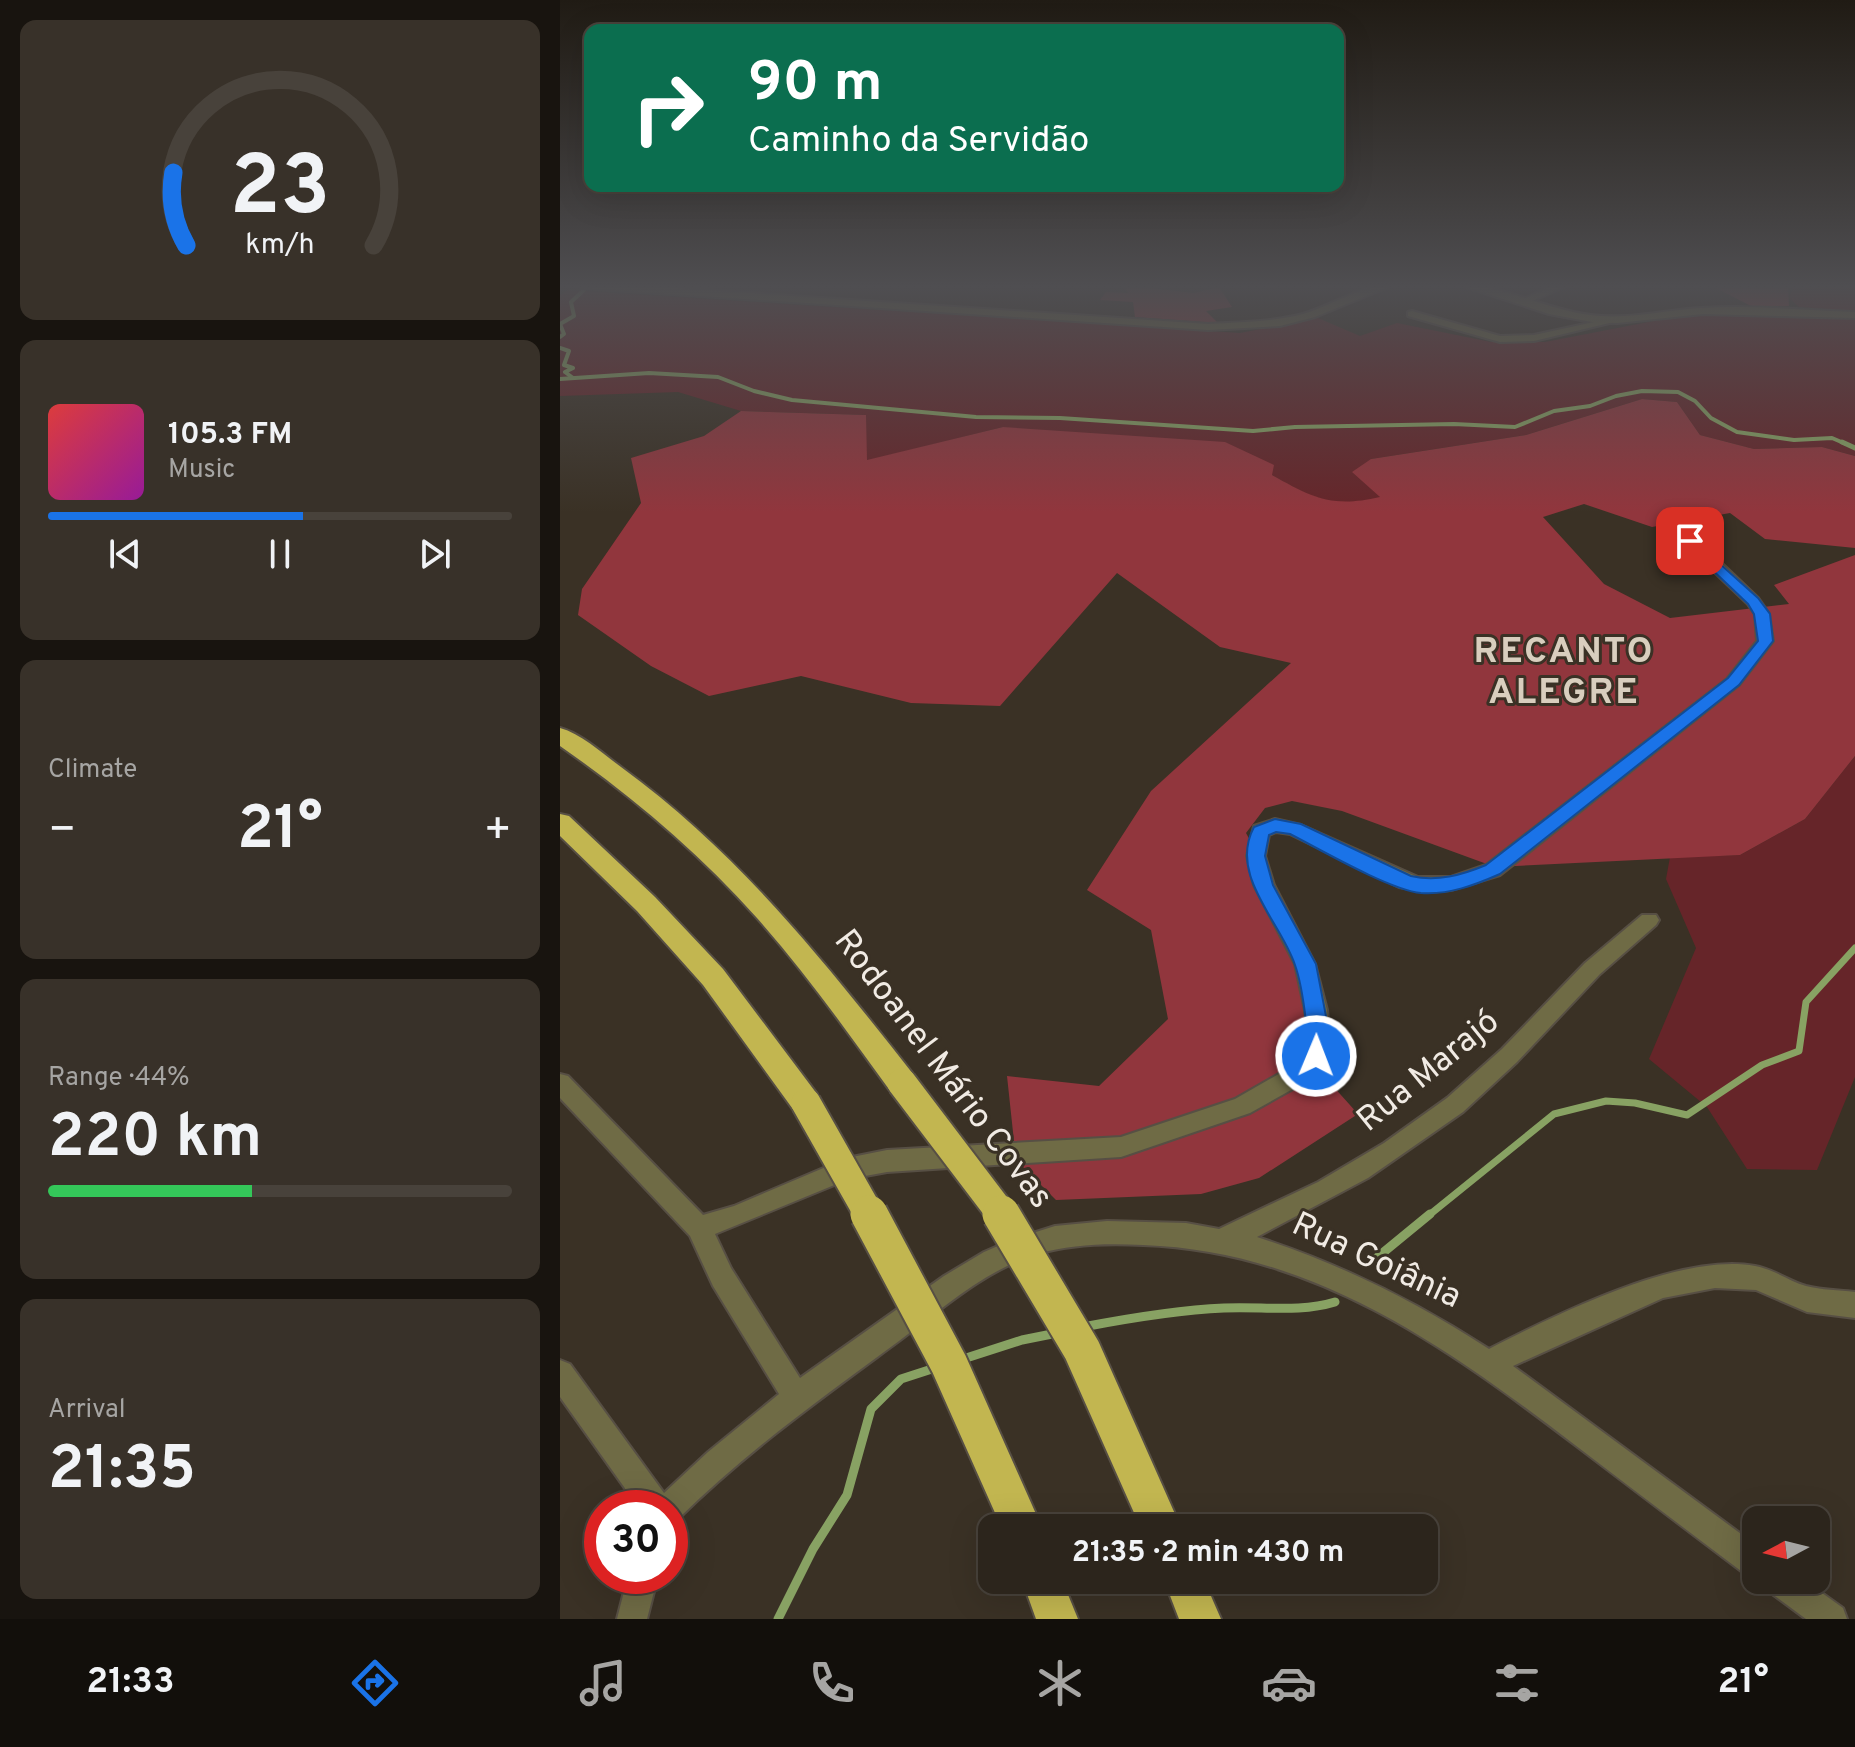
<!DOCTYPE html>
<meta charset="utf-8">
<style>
body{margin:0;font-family:Overpass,sans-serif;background:#383129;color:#f1f3f6;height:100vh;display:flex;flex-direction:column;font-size:30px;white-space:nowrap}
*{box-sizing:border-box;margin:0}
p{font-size:26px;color:#a6a5a3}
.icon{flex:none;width:44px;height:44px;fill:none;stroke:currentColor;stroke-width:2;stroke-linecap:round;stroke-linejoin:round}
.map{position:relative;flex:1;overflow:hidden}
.panel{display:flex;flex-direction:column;gap:20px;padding:20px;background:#18140f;width:560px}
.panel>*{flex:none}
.guide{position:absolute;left:24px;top:24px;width:760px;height:168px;border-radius:16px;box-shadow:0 8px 32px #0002,0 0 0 2px #48423b;background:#0b6e4f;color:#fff;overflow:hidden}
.needle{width:52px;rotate:263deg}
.buttons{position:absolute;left:1182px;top:1506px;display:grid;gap:16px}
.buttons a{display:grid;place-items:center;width:88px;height:88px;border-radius:16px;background:#2c251c;box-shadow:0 8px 32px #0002,0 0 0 2px #48423b;font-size:40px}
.speed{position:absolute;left:24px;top:1490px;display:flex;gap:16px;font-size:40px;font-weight:700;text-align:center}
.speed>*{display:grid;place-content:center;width:104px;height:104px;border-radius:50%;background:#2c251c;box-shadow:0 8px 32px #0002,0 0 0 2px #48423b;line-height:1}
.speed .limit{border:12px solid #d22;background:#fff;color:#111}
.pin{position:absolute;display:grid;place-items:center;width:68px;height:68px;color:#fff;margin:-34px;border-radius:16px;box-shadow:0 4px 12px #0006}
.me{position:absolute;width:88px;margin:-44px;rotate:1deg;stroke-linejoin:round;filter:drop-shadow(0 0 6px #0008)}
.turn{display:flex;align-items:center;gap:28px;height:168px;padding:0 32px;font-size:36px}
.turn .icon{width:104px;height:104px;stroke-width:2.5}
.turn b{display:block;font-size:56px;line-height:68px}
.big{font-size:60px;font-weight:700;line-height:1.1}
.panel .widget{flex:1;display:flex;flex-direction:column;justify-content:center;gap:12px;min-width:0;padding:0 28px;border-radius:16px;background:#383129}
.panel .dial{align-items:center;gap:0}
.dial svg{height:208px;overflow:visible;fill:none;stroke:#48423b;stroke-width:7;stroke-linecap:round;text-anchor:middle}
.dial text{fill:#f1f3f6;stroke:none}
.song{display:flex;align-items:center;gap:24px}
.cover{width:96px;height:96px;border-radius:12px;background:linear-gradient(135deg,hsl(0 70% 55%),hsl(300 70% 35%))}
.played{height:8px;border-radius:4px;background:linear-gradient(90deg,#1a73e8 55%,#48423b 55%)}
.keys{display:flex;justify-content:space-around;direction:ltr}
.heat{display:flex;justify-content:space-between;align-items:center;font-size:44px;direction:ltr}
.charge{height:12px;border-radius:6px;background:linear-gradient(90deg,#34c759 44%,#48423b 0)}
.trip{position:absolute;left:418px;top:1514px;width:460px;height:80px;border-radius:16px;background:#2c251c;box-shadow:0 8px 32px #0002,0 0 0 2px #48423b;font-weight:700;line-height:80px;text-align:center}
.dock{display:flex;height:128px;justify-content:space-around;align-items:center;background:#120f0b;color:#a6a5a3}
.dock .icon{width:56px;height:56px}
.dock .on{color:#1a73e8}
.dock b{font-size:36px;color:#f1f3f6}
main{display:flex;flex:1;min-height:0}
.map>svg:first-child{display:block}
.green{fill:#662529}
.forest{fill:#91363d}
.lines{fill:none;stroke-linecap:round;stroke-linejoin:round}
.stream-far3{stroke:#88a263;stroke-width:4}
.stream-far2{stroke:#88a263;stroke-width:5}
.stream-far1{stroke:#88a263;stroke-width:7}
.stream{stroke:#88a263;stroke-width:9}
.minor-casing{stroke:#574f44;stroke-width:4}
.tertiary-casing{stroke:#574f44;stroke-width:4}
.motorway-casing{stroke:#574f44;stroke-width:4}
.minor{fill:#6f6b45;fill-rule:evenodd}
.tertiary{fill:#6f6b45;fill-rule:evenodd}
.motorway{fill:#c2b650;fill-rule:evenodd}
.motorway-bridge-far1-casing{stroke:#574f44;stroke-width:33;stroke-linecap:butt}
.motorway-bridge-casing{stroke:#574f44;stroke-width:41;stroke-linecap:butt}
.motorway-bridge-far1{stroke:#c2b650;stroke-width:29}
.motorway-bridge{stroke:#c2b650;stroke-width:37}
.route{fill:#1a73e8;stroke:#114b97;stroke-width:2}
.labels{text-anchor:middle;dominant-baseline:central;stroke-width:6;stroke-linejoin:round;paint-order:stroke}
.near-street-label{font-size:34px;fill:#f1ebe4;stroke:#3a3125}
.district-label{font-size:36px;font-weight:bold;letter-spacing:2px;fill:#d9cebe;stroke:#3a3125}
</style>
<main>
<section class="panel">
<div class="widget dial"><svg viewBox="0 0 100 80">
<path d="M14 69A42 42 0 1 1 86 69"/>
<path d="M14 69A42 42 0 0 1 9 41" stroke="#1a73e8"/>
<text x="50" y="56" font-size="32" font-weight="700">23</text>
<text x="50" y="72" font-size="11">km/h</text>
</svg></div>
<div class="widget">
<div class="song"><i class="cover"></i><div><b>105.3 FM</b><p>Music</p></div></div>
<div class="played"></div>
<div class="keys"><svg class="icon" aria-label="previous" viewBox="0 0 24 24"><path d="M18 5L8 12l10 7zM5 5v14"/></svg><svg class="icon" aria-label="pause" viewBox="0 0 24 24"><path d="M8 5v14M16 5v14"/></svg><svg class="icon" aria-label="next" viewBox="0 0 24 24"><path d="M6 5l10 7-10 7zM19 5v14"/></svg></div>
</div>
<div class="widget"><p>Climate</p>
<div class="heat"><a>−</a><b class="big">21°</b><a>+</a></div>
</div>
<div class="widget"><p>Range · 44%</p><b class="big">220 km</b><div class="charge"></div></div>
<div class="widget"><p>Arrival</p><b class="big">21:35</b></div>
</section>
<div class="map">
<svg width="1295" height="1619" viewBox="0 0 1295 1619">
<rect width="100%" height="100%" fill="#3a3125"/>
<g class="green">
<polygon points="1234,285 1295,285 1295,311 1239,307 1229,298"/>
<path d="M 8,290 L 680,333 L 758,318 L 800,336 L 837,323 L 931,342 L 985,342 L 1104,319 L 1153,315 L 1295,319 L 1295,456 L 1262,447 L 1194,449 L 1140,435 L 1117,402 L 1082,399 L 966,435 L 811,459 L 820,498 C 772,508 753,499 712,475 L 443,427 L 306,461 L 306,415 L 181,411 L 118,392 L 0,396 L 0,295 Z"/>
<polygon points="1295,756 1295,1077 1257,1170 1187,1169 1147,1107 1089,1059 1136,948 1106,879 1110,857 1180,855 1245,819"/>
</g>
<g class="forest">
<polygon points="564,285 634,293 659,287 672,307 646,311 658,323 575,317 573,302 540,300 546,292 568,293"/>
<polygon points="1150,285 1228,285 1229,306 1191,306"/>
<path d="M 1082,399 L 1117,402 L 1140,435 L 1194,449 L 1262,447 L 1295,456 L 1295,548 L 1205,539 L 1170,513 L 1092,527 L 1024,504 L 983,517 L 1044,584 L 1110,618 L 1229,604 L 1214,585 L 1295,555 L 1295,756 L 1245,819 L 1180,855 L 935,867 L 782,811 L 732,801 L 705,808 L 686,833 L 743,938 L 746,1056 L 798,1114 L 699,1178 L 641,1194 L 496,1200 L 456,1160 L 447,1076 L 539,1086 L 608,1019 L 591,930 L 527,890 L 591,791 L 731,663 L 660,647 L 557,573 L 440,706 L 351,703 L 241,676 L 149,696 L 91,666 L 18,615 L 22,589 L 81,503 L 71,458 L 144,436 L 181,411 L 306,415 L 307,460 L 443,427 L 665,442 L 714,465 L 712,475 C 753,498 772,508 820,497 L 792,472 L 811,459 L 966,435 Z"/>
</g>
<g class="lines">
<g class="stream-far3">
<polyline points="0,337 4,334 0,324 14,316 11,302 24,290"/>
<polyline points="0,348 9,351 4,365 13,368 5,372 13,378"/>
<polyline points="0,379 89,373 158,377 194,391 232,400 416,417 500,418 693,431 735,427 894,424 955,427 994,411 1030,406 1056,396 1082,391 1118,392 1135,401 1151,418 1177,432 1234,440 1272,438 1286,444"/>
</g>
<polyline class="stream-far2" points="1282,442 1295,448"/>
<polyline class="stream-far1" points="868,1216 994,1114 1046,1101 1075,1103 1127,1115 1202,1065 1239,1051 1246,1002 1295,948"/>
<g class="stream">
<polyline points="814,1260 870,1214"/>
<path d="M 523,1327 C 570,1318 617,1310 664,1308 C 701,1306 739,1313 775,1302"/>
<polyline points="400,1360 462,1340 497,1333"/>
<polyline points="218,1619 253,1549 287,1495 311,1409 341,1379 378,1367"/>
</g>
<g class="minor-casing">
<g id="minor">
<polygon points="995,285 1008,285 965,304 957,302"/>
<polygon points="852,311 940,336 974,335 1057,317 1062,320 974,341 940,342 848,316 848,312"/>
<path d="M 1130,537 L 1135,538 L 1198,598 L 1209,614 L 1213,641 L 1179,685 L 940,875 L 891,890 L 869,892 L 839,887 L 730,834 L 716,832 L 709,835 L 705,856 L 714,885 L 755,964 L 767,1010 L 770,1037 L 767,1056 L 747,1081 L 690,1113 L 561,1157 L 327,1172 L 289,1179 L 155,1234 L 171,1268 L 240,1378 L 384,1276 L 424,1252 L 454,1239 L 495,1226 L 547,1221 L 626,1223 L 659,1229 L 758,1182 L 824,1143 L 887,1098 L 942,1049 L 1025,963 L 1082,915 L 1096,915 L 1099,920 L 1096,925 L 1040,974 L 957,1062 L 903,1112 L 808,1178 L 697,1237 C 781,1264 855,1301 929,1349 C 995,1315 1121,1252 1195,1266 C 1213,1269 1229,1281 1246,1286 C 1261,1290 1279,1290 1295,1292 L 1295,1318 L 1247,1312 L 1196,1290 L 1155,1288 L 1103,1298 L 953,1366 L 1196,1545 L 1196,1578 L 1185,1574 C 1128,1531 1071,1488 1015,1445 C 884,1345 753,1251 583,1245 C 548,1243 511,1244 477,1254 C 425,1270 382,1309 339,1341 C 263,1397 187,1451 119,1518 L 110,1522 L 110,1508 L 79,1508 L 0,1397 L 0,1360 L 10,1364 L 104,1493 L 148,1452 L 219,1394 L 153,1286 L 130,1236 L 0,1098 L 0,1074 L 8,1076 L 143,1215 L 174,1206 L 287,1158 L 327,1150 L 561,1137 L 675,1099 L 731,1067 L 746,1052 L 748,1037 L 745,1010 L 735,964 L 694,885 L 687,856 L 694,826 L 715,819 L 741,825 L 858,877 L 891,877 L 926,865 L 1167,679 L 1197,641 L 1195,614 L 1188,604 L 1125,544 L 1123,541 Z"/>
<polygon points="68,1576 98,1576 87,1619 57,1619"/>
<polygon points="1204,1580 1244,1580 1283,1608 1287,1619 1246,1619 1208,1591"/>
</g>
</g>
<g class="tertiary-casing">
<g id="tertiary">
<path d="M 18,285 L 70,285 L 648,324 C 680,322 712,322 743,314 C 773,305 802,285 833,285 L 755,317 L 720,326 L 648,330 L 23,288 Z"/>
<path d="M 900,285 C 944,285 987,310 1031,315 C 1068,320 1105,310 1141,308 C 1192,305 1244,310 1295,312 L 1295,318 L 1143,314 L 1057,323 L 1032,322 L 989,314 Z"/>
</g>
</g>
<g class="motorway-casing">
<g id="motorway">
<path d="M 0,728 C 22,734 43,754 61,767 C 178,852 264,961 353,1074 L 357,1083 L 353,1092 L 342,1096 L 331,1092 C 288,1033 246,973 197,918 C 139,853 72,796 0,746 Z"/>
<polygon points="0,814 9,816 95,897 163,969 257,1094 261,1103 257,1112 246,1116 235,1112 143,985 77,911 0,836"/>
<polygon points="462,1580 502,1580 518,1619 476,1619"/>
<polygon points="604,1580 644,1580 661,1619 619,1619"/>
</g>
</g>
<use href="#minor" class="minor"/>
<use href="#tertiary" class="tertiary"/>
<use href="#motorway" class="motorway"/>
<g class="motorway-bridge-far1-casing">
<g id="motorway-bridge-far1">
<polyline points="342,1083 443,1216"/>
<polyline points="246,1103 310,1216"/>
</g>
</g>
<g class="motorway-bridge-casing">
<g id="motorway-bridge">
<polyline points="309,1214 389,1364 462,1528"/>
<polyline points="441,1214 522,1350 601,1528"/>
</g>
</g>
<use href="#motorway-bridge-far1" class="motorway-bridge-far1"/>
<use href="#motorway-bridge" class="motorway-bridge"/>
</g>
<linearGradient id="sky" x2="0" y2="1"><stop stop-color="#201b14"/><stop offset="0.56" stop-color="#4f4e51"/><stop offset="1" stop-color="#4f4e51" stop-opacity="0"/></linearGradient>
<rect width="1295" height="512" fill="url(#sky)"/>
<path class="route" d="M 1130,537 L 1198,598 L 1210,614 L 1213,641 L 1179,685 L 940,874 C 915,885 889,895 861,893 C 830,890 761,850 730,834 L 716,832 L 709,835 L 705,856 L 713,885 L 756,964 L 770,1037 L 763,1063 L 756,1065 L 748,1063 C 743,1052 749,1043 747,1032 C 745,1011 742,985 735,965 C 721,922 668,875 694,827 L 715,819 L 741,824 L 851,876 C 877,882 902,875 926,865 L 1168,678 L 1198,641 L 1194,614 L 1188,604 L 1125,544 L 1123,541 Z"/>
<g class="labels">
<g class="near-street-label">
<text transform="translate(382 1070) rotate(53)">Rodoanel Mário Covas</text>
<text transform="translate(869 1072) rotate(-39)">Rua Marajó</text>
<text transform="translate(816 1262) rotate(25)">Rua Goiânia</text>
</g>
<g class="district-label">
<text x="1004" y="653">RECANTO<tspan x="1004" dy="41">ALEGRE</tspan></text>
</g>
</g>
</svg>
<div class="buttons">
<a><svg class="needle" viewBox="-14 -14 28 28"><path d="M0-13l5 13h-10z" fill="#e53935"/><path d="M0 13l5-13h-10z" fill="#a6a5a3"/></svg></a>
</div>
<div class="speed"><div class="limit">30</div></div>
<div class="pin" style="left:1130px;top:541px;background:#d93025"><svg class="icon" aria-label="arrive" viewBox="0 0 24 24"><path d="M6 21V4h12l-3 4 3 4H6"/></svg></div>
<svg class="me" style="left:756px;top:1056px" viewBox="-20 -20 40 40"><circle r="17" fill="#1a73e8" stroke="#fff" stroke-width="3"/><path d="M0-11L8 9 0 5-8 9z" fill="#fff"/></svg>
<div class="trip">21:35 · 2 min · 430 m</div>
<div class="guide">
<div class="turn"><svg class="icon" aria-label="right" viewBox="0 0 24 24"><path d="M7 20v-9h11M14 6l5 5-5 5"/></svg><div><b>90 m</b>Caminho da Servidão</div></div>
</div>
</div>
</main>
<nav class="dock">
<b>21:33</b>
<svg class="icon on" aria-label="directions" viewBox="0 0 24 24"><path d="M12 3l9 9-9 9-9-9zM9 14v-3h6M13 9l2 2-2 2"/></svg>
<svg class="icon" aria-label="music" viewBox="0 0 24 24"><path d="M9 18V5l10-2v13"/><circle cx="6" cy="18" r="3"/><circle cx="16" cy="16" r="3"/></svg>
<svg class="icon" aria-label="phone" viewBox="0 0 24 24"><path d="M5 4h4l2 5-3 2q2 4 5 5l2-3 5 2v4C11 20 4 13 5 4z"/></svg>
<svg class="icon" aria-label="climate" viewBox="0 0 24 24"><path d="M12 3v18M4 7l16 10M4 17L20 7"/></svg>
<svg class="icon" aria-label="car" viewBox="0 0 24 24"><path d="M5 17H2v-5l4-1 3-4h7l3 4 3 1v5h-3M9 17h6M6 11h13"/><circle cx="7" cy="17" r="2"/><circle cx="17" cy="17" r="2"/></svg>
<svg class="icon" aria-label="filters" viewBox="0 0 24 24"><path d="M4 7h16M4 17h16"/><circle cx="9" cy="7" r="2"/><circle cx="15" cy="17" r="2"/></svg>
<b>21°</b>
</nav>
